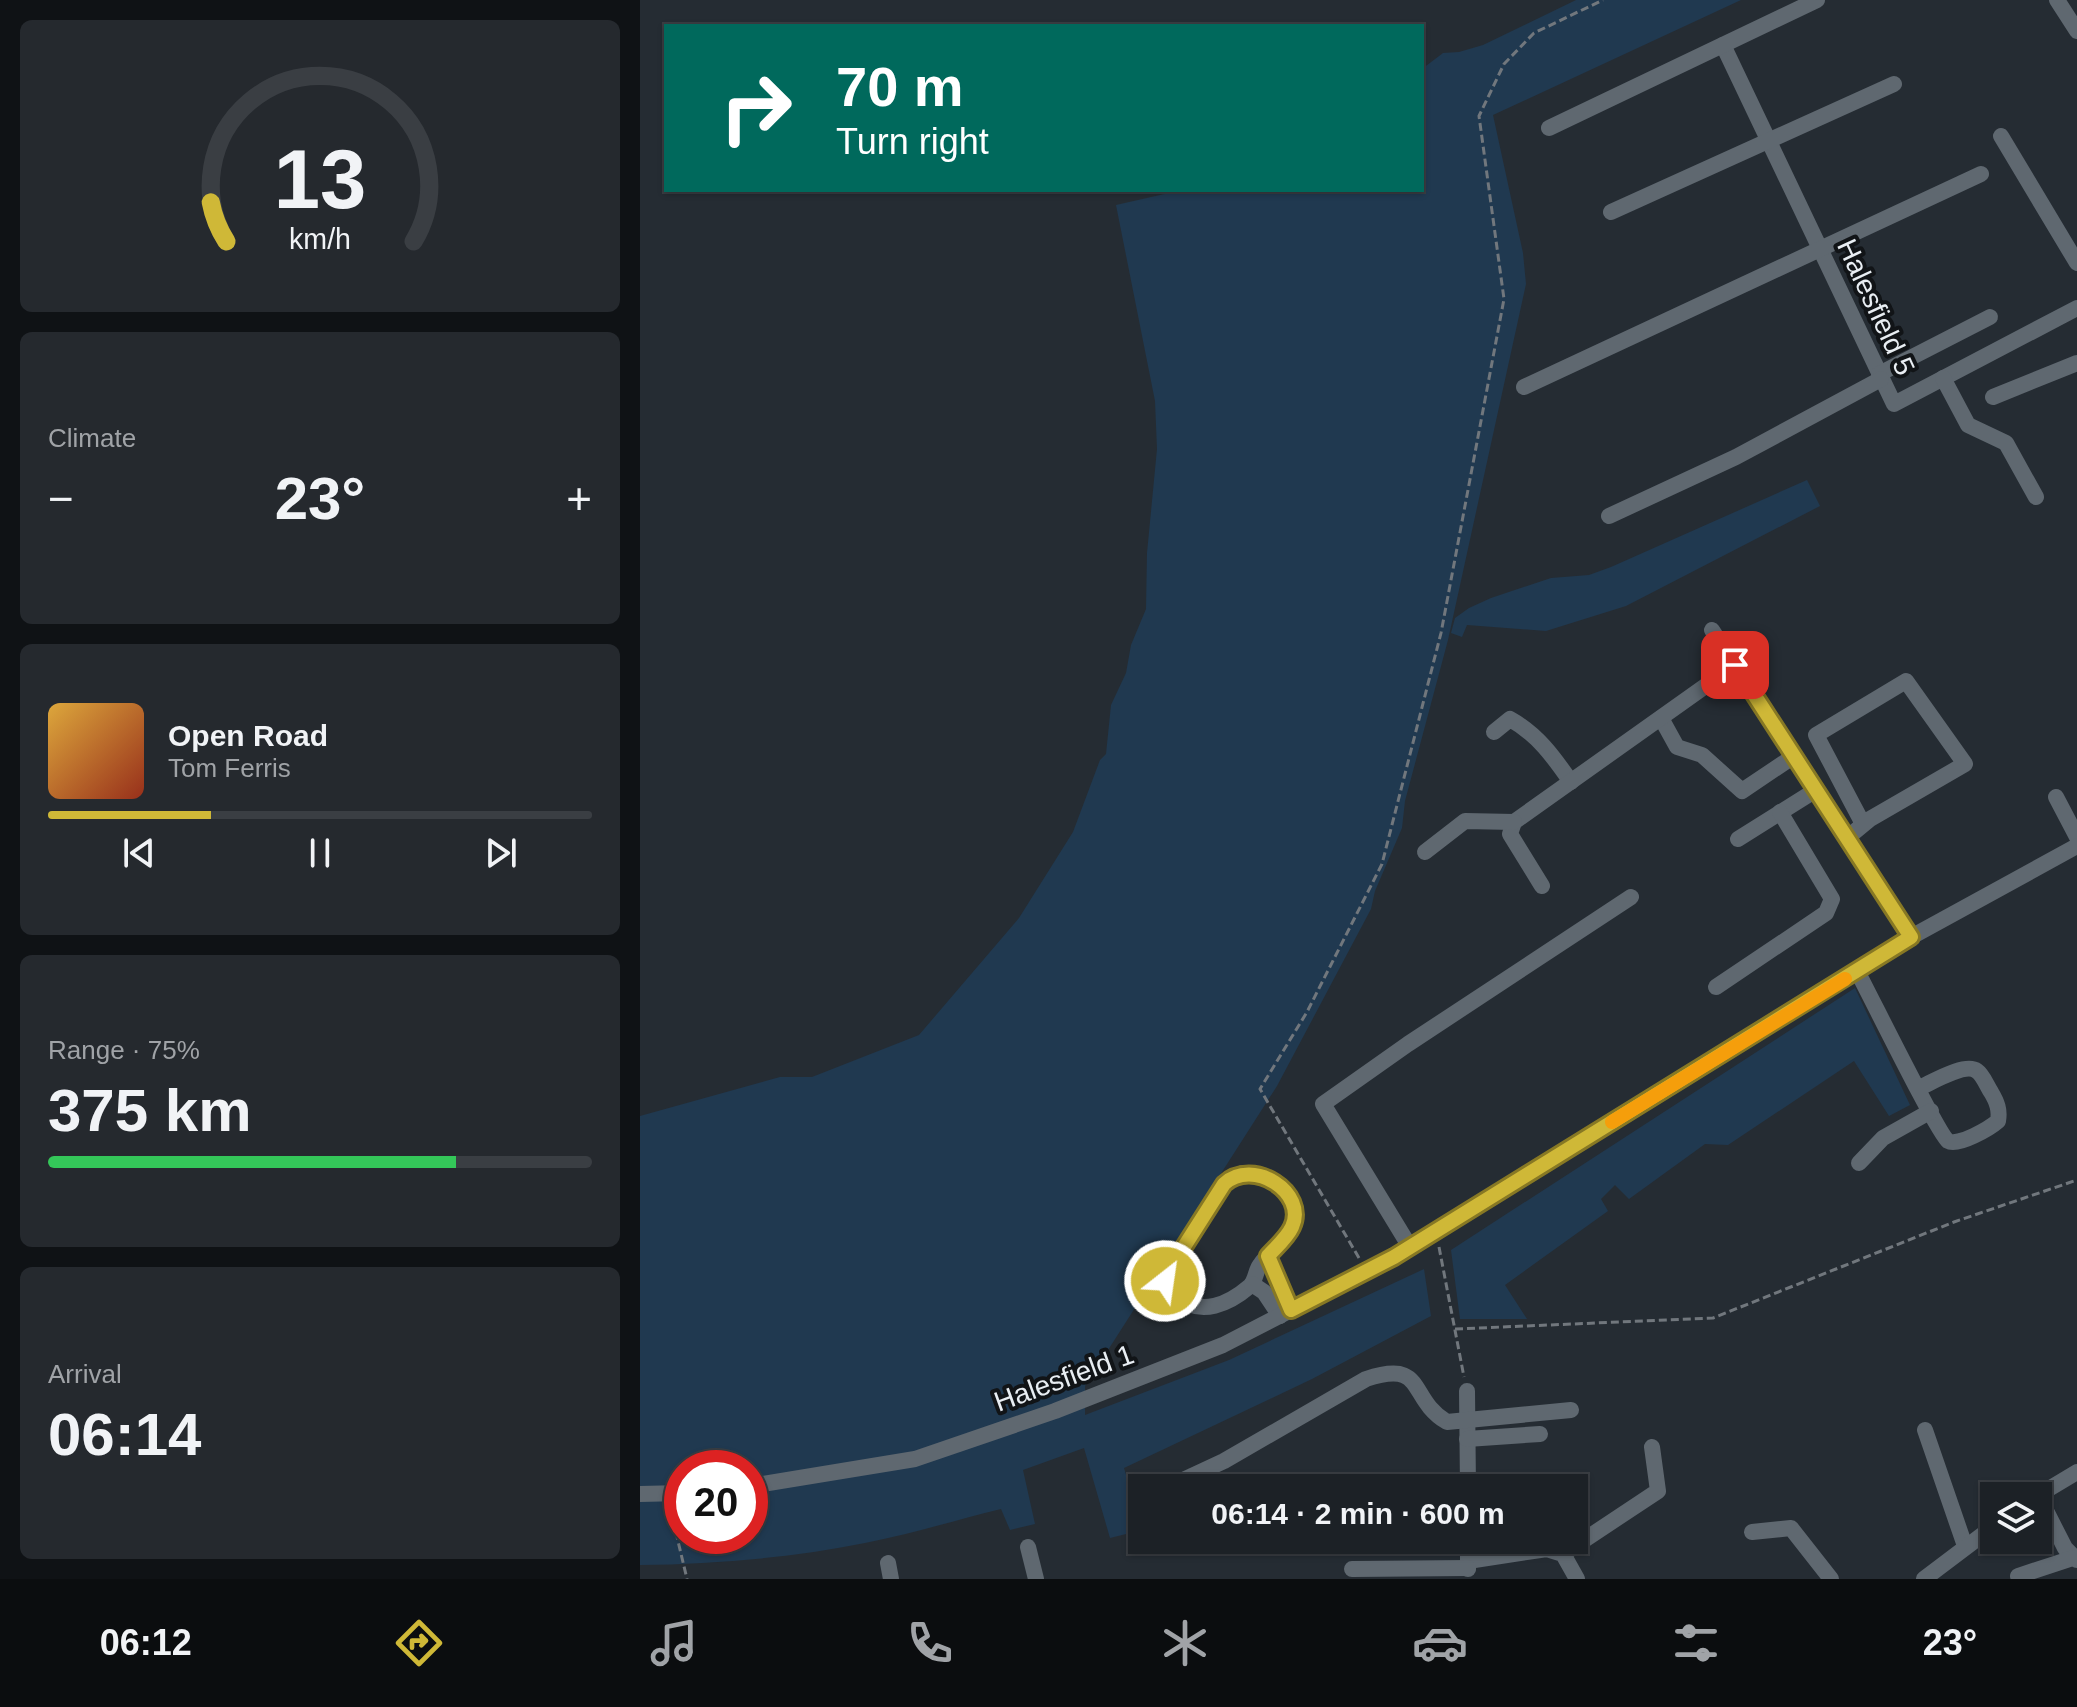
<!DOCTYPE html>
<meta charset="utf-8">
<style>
body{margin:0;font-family:Arial,sans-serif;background:#25292e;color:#f1f3f6;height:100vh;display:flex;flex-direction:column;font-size:30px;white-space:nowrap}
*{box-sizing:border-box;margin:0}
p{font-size:26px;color:#a0a3a7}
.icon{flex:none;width:44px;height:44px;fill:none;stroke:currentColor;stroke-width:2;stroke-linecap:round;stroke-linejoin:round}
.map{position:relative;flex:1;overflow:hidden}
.details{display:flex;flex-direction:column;gap:20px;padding:20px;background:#0f1215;width:640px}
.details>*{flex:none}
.banner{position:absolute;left:24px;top:24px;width:760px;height:168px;border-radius:0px;box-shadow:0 2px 6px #0004,0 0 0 2px #3a3e43;background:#00695c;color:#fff;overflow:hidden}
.tools{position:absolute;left:1340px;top:1482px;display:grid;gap:16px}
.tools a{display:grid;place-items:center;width:72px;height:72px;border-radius:0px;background:#1c2126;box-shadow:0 2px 6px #0004,0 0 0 2px #3a3e43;font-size:40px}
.speed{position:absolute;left:24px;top:1450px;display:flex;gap:16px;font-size:40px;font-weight:700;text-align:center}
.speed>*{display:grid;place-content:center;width:104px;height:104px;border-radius:50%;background:#1c2126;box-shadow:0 2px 6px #0004,0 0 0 2px #3a3e43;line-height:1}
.speed .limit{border:12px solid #d22;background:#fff;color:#111}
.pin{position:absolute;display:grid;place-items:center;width:68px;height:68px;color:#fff;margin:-34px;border-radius:16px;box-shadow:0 4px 12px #0006}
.me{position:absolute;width:88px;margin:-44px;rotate:30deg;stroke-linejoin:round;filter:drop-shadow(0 0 6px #0008)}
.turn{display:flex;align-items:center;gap:28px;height:168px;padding:0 40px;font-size:36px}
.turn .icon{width:104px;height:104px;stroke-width:2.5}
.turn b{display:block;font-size:56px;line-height:68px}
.big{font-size:60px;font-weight:700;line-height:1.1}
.details .card{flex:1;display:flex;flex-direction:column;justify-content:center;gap:12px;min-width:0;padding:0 28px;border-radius:12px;background:#25292e}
.details .dial{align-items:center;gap:0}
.dial svg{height:208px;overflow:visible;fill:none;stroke:#3a3e43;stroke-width:7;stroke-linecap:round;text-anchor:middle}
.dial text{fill:#f1f3f6;stroke:none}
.song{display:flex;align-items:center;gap:24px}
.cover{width:96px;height:96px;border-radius:12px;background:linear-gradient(135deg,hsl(40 70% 55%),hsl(10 70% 35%))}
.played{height:8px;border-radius:4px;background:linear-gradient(90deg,#cfb837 30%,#3a3e43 30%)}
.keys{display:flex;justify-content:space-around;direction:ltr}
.heat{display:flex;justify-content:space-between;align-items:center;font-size:44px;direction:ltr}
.charge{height:12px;border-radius:6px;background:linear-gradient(90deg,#34c759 75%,#3a3e43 0)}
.trip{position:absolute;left:488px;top:1474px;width:460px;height:80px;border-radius:0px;background:#1c2126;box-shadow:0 2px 6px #0004,0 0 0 2px #3a3e43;font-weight:700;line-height:80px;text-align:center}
.dock{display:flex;height:128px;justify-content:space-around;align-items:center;background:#0b0d0f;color:#a0a3a7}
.dock .icon{width:56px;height:56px}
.dock .on{color:#cfb837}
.dock b{font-size:36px;color:#f1f3f6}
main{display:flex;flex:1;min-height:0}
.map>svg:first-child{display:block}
.green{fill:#203950;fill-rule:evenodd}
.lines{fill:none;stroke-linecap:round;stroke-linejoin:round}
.path{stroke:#71777d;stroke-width:3;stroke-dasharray:8 4;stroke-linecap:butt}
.minor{stroke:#5f6870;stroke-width:16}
.route-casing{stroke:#877824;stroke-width:20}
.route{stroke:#cfb837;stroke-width:14}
.slow{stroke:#f59e0b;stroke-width:14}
.labels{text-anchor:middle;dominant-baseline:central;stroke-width:8;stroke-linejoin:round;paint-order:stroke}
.street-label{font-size:28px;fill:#e9eef3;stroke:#111417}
</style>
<main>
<section class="details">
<div class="card dial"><svg viewBox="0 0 100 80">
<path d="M14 69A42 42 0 1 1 86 69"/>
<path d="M14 69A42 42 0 0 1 8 54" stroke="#cfb837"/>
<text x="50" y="56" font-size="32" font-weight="700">13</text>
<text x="50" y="72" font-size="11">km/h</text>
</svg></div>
<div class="card"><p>Climate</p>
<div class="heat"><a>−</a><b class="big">23°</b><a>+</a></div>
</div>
<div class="card">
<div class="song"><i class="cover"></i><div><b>Open Road</b><p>Tom Ferris</p></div></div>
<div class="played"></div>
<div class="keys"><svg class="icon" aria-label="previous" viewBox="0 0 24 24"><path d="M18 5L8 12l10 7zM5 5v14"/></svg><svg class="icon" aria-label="pause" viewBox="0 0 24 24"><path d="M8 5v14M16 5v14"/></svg><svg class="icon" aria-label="next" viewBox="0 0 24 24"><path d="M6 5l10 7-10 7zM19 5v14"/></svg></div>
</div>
<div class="card"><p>Range · 75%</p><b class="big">375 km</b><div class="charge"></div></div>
<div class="card"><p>Arrival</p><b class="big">06:14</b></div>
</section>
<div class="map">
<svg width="1437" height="1579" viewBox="0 0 1437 1579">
<rect width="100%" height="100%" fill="#252c33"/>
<g class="green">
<path d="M 936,0 L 1101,0 L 853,115 L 883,253 L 886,284 L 808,640 L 765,801 L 762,828 L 735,891 L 731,909 L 637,1086 L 445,1386 L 445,1415 L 589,1360 L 784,1269 L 791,1316 L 672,1379 L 484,1468 L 502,1530 L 470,1538 L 444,1448 L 383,1470 L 395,1524 L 370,1530 L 361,1509 C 316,1520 271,1534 225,1543 C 151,1558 75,1564 0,1565 L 0,1116 L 140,1077 L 172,1077 L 279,1035 L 379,918 L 433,832 L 460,760 L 466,754 L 471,705 L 486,673 L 491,645 L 506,609 L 507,553 L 517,449 L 515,401 L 476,205 L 542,190 L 782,190 L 782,69 L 803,53 L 819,52 L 843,45 ZM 42,1468 L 110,1468 L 110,1536 L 42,1536 Z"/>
<polygon points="1167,480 1180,506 986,606 906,631 827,625 822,637 811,633 815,618 829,608 851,598 911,578 949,575 971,567"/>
<polygon points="1215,988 1270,1105 1249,1116 1214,1061 1088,1145 1065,1144 989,1199 975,1185 961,1199 968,1211 865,1285 887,1319 820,1319 811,1250"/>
</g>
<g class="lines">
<g class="path">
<polyline points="799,1247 824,1377"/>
<polyline points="719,1258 620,1089 667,1012 742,864 801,633 864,299 839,116 864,64 894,33 963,0"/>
<polyline points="815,1329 1073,1318 1314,1222 1437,1180"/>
<polyline points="34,1508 33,1520 47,1579"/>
</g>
<g class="minor">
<polyline points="1417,0 1437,31"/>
<polyline points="1083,45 1254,404 1437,308"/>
<polyline points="909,128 1177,0"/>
<polyline points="1361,136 1437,263"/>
<polyline points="971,212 1254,84"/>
<polyline points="1239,374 1350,317"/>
<polyline points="1303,378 1328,425 1366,443 1396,497"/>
<polyline points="884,387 1341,174"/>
<polyline points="1353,397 1437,363"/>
<polyline points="969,516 1096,457 1241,379"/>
<polyline points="1072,630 1271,937"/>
<polyline points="1021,718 1037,747 1062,755 1102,791 1154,756"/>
<path d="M 854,732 L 870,719 C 897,734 913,756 931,782"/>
<polyline points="1416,797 1437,837"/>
<polyline points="874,822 1095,665"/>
<polyline points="874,822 870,834 902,886"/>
<polyline points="1207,838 1230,819 1325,764 1266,681 1176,735 1223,824"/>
<polyline points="1098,839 1176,790"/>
<polyline points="785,852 825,821 874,822"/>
<path d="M 1217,971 C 1229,993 1298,1134 1308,1141 C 1318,1147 1350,1128 1358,1121 C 1360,1110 1357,1102 1351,1092 C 1347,1086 1343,1075 1337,1071 C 1325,1062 1291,1083 1279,1088"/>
<polyline points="1076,987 1186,913 1192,899 1140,812"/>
<polyline points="1219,1163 1243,1138 1291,1111"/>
<path d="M 603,1173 C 628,1174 666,1197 652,1228 C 645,1242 629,1251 620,1265 C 615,1272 616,1280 610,1286 C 589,1304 561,1317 538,1297 C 532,1291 527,1285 526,1277 L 582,1187 L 593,1177 Z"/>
<polyline points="770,1247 683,1104 768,1044 991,897"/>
<polyline points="628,1256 651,1310"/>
<polyline points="612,1284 624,1292 640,1316"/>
<polyline points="827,1391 828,1488"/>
<polyline points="1285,1430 1325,1546"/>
<polyline points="827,1439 900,1434"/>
<polyline points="110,1486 275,1459 415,1411 583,1345 754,1257 1271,937 1437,846"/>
<path d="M 526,1488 L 584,1461 L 726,1379 C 787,1359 767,1398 807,1422 L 931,1410"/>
<polyline points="0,1494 42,1493"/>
<polyline points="1398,1495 1425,1548 1437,1560"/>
<polyline points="1397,1496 1437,1472"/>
<polyline points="1112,1532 1151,1528 1191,1579"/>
<polyline points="828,1540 828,1569"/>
<polyline points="388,1547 396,1579"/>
<polyline points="923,1554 1018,1491 1012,1447"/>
<polyline points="828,1561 907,1549 923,1554 937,1579"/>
<polyline points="248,1563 251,1579"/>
<polyline points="712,1569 828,1568"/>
<polyline points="1378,1576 1433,1558"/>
<polyline points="1284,1579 1354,1526"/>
</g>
</g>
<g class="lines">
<g class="route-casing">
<path id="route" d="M 525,1281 L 526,1275 L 584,1184 C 613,1157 668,1193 652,1227 C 647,1238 636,1247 628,1256 L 651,1310 L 754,1257 L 1271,937 L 1095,665"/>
</g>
<use href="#route" class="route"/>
<polyline class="slow" points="972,1122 1205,979"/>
</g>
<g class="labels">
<g class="street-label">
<text transform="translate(1236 307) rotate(65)">Halesfield 5</text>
<text transform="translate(424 1378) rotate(-20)">Halesfield 1</text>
</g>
</g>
</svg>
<div class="tools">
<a><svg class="icon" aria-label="layers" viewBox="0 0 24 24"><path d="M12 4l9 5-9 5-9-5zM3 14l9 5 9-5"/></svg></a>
</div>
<div class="speed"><div class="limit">20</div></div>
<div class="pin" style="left:1095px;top:665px;background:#d93025"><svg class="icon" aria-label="arrive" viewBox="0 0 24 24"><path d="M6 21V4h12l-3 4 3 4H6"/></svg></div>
<svg class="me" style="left:525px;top:1281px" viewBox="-20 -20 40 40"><circle r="17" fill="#cfb837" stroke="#fff" stroke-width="3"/><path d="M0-11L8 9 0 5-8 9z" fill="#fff"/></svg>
<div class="trip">06:14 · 2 min · 600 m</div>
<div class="banner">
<div class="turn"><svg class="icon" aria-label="right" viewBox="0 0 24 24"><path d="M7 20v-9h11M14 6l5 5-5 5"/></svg><div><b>70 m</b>Turn right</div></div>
</div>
</div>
</main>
<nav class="dock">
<b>06:12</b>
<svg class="icon on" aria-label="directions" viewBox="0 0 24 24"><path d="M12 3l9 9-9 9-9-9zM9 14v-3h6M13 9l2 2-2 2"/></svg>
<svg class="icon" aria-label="music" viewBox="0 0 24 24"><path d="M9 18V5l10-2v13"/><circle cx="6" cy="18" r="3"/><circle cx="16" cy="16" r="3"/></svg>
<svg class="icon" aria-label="phone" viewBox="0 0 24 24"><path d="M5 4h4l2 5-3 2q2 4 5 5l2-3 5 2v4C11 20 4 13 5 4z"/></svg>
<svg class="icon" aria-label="climate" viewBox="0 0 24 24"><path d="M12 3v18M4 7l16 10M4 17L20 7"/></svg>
<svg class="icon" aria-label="car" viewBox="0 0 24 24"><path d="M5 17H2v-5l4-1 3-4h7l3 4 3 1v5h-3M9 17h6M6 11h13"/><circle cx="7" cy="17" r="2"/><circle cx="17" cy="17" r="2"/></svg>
<svg class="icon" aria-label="filters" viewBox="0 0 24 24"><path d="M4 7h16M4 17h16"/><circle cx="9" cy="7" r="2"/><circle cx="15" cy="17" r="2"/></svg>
<b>23°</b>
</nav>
